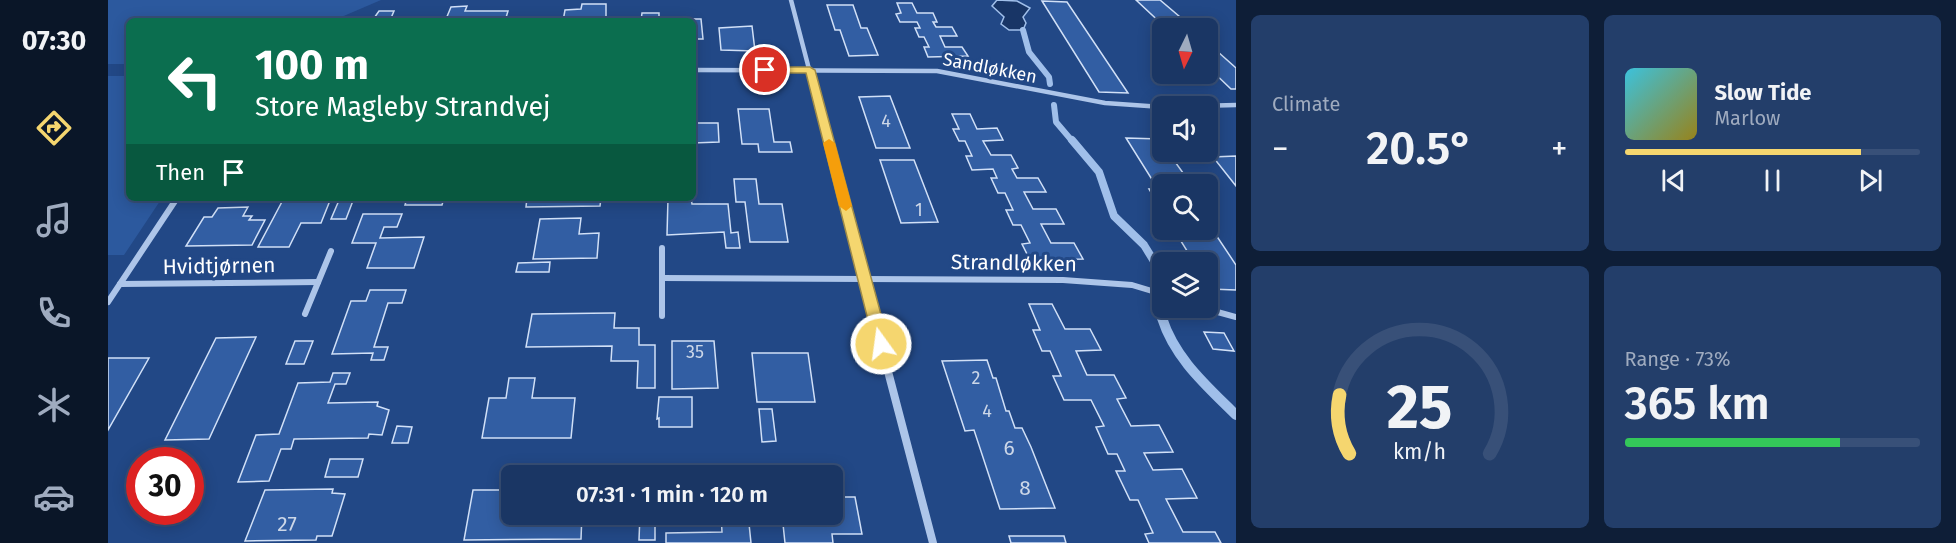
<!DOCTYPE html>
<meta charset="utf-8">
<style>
body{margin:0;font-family:"Fira Sans",sans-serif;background:#233e6a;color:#f1f3f6;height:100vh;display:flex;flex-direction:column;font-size:22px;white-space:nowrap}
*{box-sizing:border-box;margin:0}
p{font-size:20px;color:#9fabbf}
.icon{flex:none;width:33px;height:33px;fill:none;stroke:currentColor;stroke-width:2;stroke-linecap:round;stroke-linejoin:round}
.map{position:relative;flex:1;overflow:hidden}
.details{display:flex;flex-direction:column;gap:15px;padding:15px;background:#0e1e37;width:720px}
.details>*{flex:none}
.top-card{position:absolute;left:18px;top:18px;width:570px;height:183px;border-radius:9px;box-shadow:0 3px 15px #0003,0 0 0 2px #385078;background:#0b6e4f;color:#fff;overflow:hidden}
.needle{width:39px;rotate:185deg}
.controls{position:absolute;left:1044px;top:18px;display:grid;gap:12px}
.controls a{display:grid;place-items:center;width:66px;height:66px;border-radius:9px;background:#1a3664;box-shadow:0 3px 15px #0003,0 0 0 2px #385078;font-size:30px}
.speed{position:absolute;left:18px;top:447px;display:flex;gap:12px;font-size:30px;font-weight:700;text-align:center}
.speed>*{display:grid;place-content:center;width:78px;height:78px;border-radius:50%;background:#1a3664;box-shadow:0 3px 15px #0003,0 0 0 2px #385078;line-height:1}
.speed .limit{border:9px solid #d22;background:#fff;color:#111}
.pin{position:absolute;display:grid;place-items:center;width:51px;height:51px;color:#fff;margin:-26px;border:3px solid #fff;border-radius:50%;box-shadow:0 2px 6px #0007}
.me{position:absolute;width:66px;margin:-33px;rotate:346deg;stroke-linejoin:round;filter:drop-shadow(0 0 4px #0008)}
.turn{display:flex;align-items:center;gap:21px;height:126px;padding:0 30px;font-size:27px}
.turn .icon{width:78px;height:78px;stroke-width:2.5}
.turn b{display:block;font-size:42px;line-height:51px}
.then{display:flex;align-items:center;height:57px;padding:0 30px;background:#0003;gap:12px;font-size:22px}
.big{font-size:45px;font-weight:600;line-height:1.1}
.details .card{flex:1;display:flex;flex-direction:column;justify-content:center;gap:9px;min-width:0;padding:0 21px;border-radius:9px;background:#233e6a}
.details .dial{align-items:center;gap:0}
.dial svg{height:156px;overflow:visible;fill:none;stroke:#385078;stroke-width:7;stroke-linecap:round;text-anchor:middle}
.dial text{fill:#f1f3f6;stroke:none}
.song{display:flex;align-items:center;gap:18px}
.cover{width:72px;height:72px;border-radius:9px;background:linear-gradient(135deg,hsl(190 70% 55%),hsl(50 70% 35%))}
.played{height:6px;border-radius:3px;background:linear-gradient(90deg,#f5d66f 80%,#385078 80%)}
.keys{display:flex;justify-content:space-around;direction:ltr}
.heat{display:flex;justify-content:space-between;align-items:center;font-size:33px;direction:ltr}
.charge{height:9px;border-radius:4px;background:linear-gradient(90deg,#34c759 73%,#385078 0)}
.details .tiles{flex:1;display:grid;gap:15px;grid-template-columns:repeat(2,1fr)}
.trip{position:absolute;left:393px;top:465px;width:342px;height:60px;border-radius:9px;background:#1a3664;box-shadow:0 3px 15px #0003,0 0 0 2px #385078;font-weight:600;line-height:60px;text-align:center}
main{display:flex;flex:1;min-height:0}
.tab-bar{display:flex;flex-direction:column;width:108px;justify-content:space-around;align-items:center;background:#0a1628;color:#9fabbf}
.tab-bar .icon{width:42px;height:42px}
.tab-bar .current{color:#f5d66f}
.tab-bar b{font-size:27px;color:#f1f3f6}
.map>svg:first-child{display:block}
.green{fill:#2c599e}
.water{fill:#183566;stroke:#a0bfea;stroke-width:1.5}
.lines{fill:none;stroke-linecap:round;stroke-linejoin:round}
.stream-far2{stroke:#a0bfea;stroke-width:6}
.stream-far1{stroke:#a0bfea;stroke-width:8}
.stream{stroke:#a0bfea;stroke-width:10}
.building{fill:#325ea3;stroke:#d1e0f7;stroke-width:1.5}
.street-far2{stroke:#adc5e9;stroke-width:4.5}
.street-far1{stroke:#adc5e9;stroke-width:6}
.street{stroke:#adc5e9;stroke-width:8}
.route{fill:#f5d66f;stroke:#9f8b48;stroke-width:1.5}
.slow{fill:#f59e0b}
.labels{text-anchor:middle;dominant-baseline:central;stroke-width:6;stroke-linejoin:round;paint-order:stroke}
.far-street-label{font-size:18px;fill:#fff;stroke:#224886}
.number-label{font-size:18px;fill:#ccd7e8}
.street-label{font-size:21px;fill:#fff;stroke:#224886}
.near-number-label{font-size:21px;fill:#ccd7e8}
</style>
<main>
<nav class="tab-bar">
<b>07:30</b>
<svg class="icon current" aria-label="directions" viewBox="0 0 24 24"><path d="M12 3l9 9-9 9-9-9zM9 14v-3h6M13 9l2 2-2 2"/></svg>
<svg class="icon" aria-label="music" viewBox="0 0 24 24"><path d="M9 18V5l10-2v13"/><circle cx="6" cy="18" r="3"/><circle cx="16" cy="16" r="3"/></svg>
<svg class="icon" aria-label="phone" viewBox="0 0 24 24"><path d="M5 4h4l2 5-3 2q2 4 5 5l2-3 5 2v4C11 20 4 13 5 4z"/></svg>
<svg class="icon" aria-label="climate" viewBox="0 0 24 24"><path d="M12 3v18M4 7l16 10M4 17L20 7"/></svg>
<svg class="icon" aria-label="car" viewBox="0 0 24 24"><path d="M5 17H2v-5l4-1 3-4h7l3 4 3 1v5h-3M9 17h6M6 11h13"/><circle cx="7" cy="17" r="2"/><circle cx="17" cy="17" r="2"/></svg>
</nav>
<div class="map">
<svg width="1128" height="543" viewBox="0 0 1128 543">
<rect width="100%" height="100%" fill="#224886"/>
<g class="green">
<polygon points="0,0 273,0 224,21 21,21 21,64 0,64"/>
<polygon points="0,76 21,76 21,198 54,198 16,255 0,255"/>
</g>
<polygon class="water" points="889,0 909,1 922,8 915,17 918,23 915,30 901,30 893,24 896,17 884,6"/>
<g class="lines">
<g class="stream-far2">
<polyline points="915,30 921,52 941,77 942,84"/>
<polyline points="946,105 948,122 965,142"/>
</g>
<g class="stream-far1">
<polyline points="964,140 991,172 1006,216 1036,245 1052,271 1052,276"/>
<polyline points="1052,310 1055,320"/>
</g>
<path class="stream" d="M 1054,318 C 1067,359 1099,386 1128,415"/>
</g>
<g class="building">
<polygon points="1028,0 1052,0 1085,28 1058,28"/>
<polygon points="934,1 959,2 1020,93 991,92"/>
<polygon points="789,3 804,3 809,13 825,13 829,22 825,22 828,27 844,27 849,36 832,36 837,47 854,47 860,56 820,57 816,47 821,47 816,37 811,37 807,28 812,28 809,22 792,22 788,14 793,13"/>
<polygon points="474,4 498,4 498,21 455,21 457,10 473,9"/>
<polygon points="719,5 745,5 753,28 759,28 770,55 741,56 732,30 727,30"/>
<polygon points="359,6 357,11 400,11 397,21 338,19 343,7"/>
<polygon points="271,11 286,11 283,18 303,18 302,21 264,21"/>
<polygon points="534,13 551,13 551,21 533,21"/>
<polygon points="566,19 593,19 595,39 585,39 585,21 566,21"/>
<polygon points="644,26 647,51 613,50 611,28"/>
<polygon points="1100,43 1128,68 1128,89 1123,89 1100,67"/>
<polygon points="782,96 802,148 768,148 751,97"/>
<polygon points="630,109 661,109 666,142 682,142 684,152 651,152 650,144 634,144"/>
<polygon points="585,113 587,123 610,123 611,142 585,143"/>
<polygon points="844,114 862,114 869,129 889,128 895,140 875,141 883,155 903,155 910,168 904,169 909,178 930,178 938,192 916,192 925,209 948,209 956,224 933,224 943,243 966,243 975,259 922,260 914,244 922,243 913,225 905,225 898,210 905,210 897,193 890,193 883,178 889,178 885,169 864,170 858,156 864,156 857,141 851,141 845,129 851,129"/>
<polygon points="1018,138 1052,139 1054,152 1060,152 1083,184 1054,184 1054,211 1041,189 1050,189"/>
<polygon points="1128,156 1128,186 1105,157"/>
<polygon points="772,160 806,160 830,222 793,223"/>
<polygon points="626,179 648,179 651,204 674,204 680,242 642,242 637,202 628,202"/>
<polygon points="176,198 223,198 213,223 193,223 181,247 150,247"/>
<polygon points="232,198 246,198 238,219 223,219"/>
<polygon points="299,198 336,198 334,205 297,205"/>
<polygon points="419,198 493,198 492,206 418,207"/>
<polygon points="560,198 583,198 584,204 620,204 623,233 630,232 632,248 618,248 616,232 559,235"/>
<polygon points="140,207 135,216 144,216 141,220 157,220 144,245 78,246 96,217 104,217 110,208"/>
<polygon points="255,214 294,214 289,227 276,227 272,238 316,237 306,268 259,268 268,243 244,243"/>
<polygon points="473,218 471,234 491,233 489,258 425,259 432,219"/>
<polygon points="1100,223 1128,265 1128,290 1102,289 1100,284 1100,262 1086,262 1066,230 1100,230"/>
<polygon points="442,262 441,272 408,272 410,263"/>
<polygon points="262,290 298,290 294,303 280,303 266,347 280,347 276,360 263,360 265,353 224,354 243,301 258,301"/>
<polygon points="921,304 944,304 957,329 982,329 993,350 968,351 979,375 1006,375 1018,398 1009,399 1023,426 1051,425 1065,452 1036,453 1045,470 1074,469 1089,498 1058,499 1075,532 1107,532 1113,543 1041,543 1037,534 1045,533 1030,500 1022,500 1008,471 1017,471 1009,454 1000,454 988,427 996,426 983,400 956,400 945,376 953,376 942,351 934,351 925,330 932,330"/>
<polygon points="504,313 507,313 506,328 531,328 531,345 547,345 547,388 529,388 530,361 503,361 504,346 418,347 424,314"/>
<polygon points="1096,332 1116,333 1126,351 1105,349"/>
<polygon points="148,337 101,439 57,440 108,338"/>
<polygon points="187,341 205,341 196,364 178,364"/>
<polygon points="564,341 606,341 610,388 564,389"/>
<polygon points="644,353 700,353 707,402 649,402"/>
<polygon points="0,358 41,358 0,430"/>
<polygon points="879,360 885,378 888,378 898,411 901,411 907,428 914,428 923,447 947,508 892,509 866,430 857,431 834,361"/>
<polygon points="225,373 242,373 238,384 227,384 220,403 270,402 269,406 281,410 274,435 261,434 260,438 186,439 183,449 173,449 161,481 130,482 148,435 171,434 190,383 222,382"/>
<polygon points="401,378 427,378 424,398 467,398 463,438 374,438 381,398 398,398"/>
<polygon points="551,397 584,397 584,427 551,427 551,418 549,419"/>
<polygon points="651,409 664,409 668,441 654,442"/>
<polygon points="289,426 304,427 300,443 284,443"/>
<polygon points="222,459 255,459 250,477 217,477"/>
<polygon points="225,489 224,493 237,494 224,536 209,536 208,540 137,541 157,490"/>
<polygon points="365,490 404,490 404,514 474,514 473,539 356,540"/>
<polygon points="724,497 747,497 754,534 724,534 725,543 677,543 675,524 660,524 659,514 724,514"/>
<polygon points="532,514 547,514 547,540 531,540"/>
<polygon points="613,514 640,514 643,543 558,543 558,533 614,532"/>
<polygon points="901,536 956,536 958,543 903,543"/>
</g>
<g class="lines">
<g class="street-far2">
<polyline points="683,0 720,142"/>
<polyline points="585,70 829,71 997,103 1054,107"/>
<polyline points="1089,106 1128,105"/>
</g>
<g class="street-far1">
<polyline points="720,140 767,320"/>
<polyline points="554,248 554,316"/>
<polyline points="554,278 955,280 1024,285 1054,294"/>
<polyline points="12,284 210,282"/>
<polyline points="0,302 69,198"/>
<polyline points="1095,308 1128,317"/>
<polyline points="197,314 223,251"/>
</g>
<polyline class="street" points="766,318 825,543"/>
</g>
<polygon class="route" points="702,67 707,70 781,344 773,350 766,344 698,73 657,73 652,70 657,67"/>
<polygon class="slow" points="721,139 727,143 744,206 738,211 731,206 715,143"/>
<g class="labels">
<g class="far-street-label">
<text transform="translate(882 68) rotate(11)">Sandløkken</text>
</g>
<g class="number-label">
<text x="778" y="121">4</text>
<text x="811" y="210">1</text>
<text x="587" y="352">35</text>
<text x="868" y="378">2</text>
<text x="879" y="411">4</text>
</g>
<g class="street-label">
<text transform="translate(906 263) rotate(1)">Strandløkken</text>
<text transform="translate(111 266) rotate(-1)">Hvidtjørnen</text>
</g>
<g class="near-number-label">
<text x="901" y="448">6</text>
<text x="917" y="488">8</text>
<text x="179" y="524">27</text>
</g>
</g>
</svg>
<div class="controls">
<a><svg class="needle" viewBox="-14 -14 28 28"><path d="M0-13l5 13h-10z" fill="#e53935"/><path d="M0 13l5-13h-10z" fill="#9fabbf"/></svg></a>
<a><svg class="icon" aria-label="sound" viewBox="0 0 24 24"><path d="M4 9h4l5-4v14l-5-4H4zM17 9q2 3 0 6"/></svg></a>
<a><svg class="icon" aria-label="search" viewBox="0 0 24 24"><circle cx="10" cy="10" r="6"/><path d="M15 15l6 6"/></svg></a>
<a><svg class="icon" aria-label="layers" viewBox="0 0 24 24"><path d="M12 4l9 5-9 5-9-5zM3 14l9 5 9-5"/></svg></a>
</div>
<div class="speed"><div class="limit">30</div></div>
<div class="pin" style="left:657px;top:70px;background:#d93025"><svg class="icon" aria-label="arrive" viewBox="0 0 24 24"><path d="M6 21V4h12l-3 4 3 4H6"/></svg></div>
<svg class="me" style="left:773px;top:344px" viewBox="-20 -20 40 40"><circle r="17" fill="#f5d66f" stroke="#fff" stroke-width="3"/><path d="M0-11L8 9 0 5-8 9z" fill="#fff"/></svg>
<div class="trip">07:31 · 1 min · 120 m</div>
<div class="top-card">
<div class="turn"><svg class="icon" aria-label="left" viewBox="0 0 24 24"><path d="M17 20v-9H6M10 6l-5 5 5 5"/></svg><div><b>100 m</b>Store Magleby Strandvej</div></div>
<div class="then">Then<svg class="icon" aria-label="arrive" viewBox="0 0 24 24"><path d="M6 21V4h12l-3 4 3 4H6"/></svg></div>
</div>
</div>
<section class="details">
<div class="tiles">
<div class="card"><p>Climate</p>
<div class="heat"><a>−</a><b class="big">20.5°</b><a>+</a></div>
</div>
<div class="card">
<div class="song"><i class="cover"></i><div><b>Slow Tide</b><p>Marlow</p></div></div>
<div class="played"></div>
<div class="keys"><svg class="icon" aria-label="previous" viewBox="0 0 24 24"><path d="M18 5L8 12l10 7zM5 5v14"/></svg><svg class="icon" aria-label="pause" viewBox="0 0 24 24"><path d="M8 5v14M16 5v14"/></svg><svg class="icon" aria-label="next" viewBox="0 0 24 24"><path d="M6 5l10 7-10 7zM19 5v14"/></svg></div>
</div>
<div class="card dial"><svg viewBox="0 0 100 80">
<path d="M14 69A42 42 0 1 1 86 69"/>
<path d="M14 69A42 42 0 0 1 9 39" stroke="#f5d66f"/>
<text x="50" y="56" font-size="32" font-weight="700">25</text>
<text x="50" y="72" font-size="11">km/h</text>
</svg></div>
<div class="card"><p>Range · 73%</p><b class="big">365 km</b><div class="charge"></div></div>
</div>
</section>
</main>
